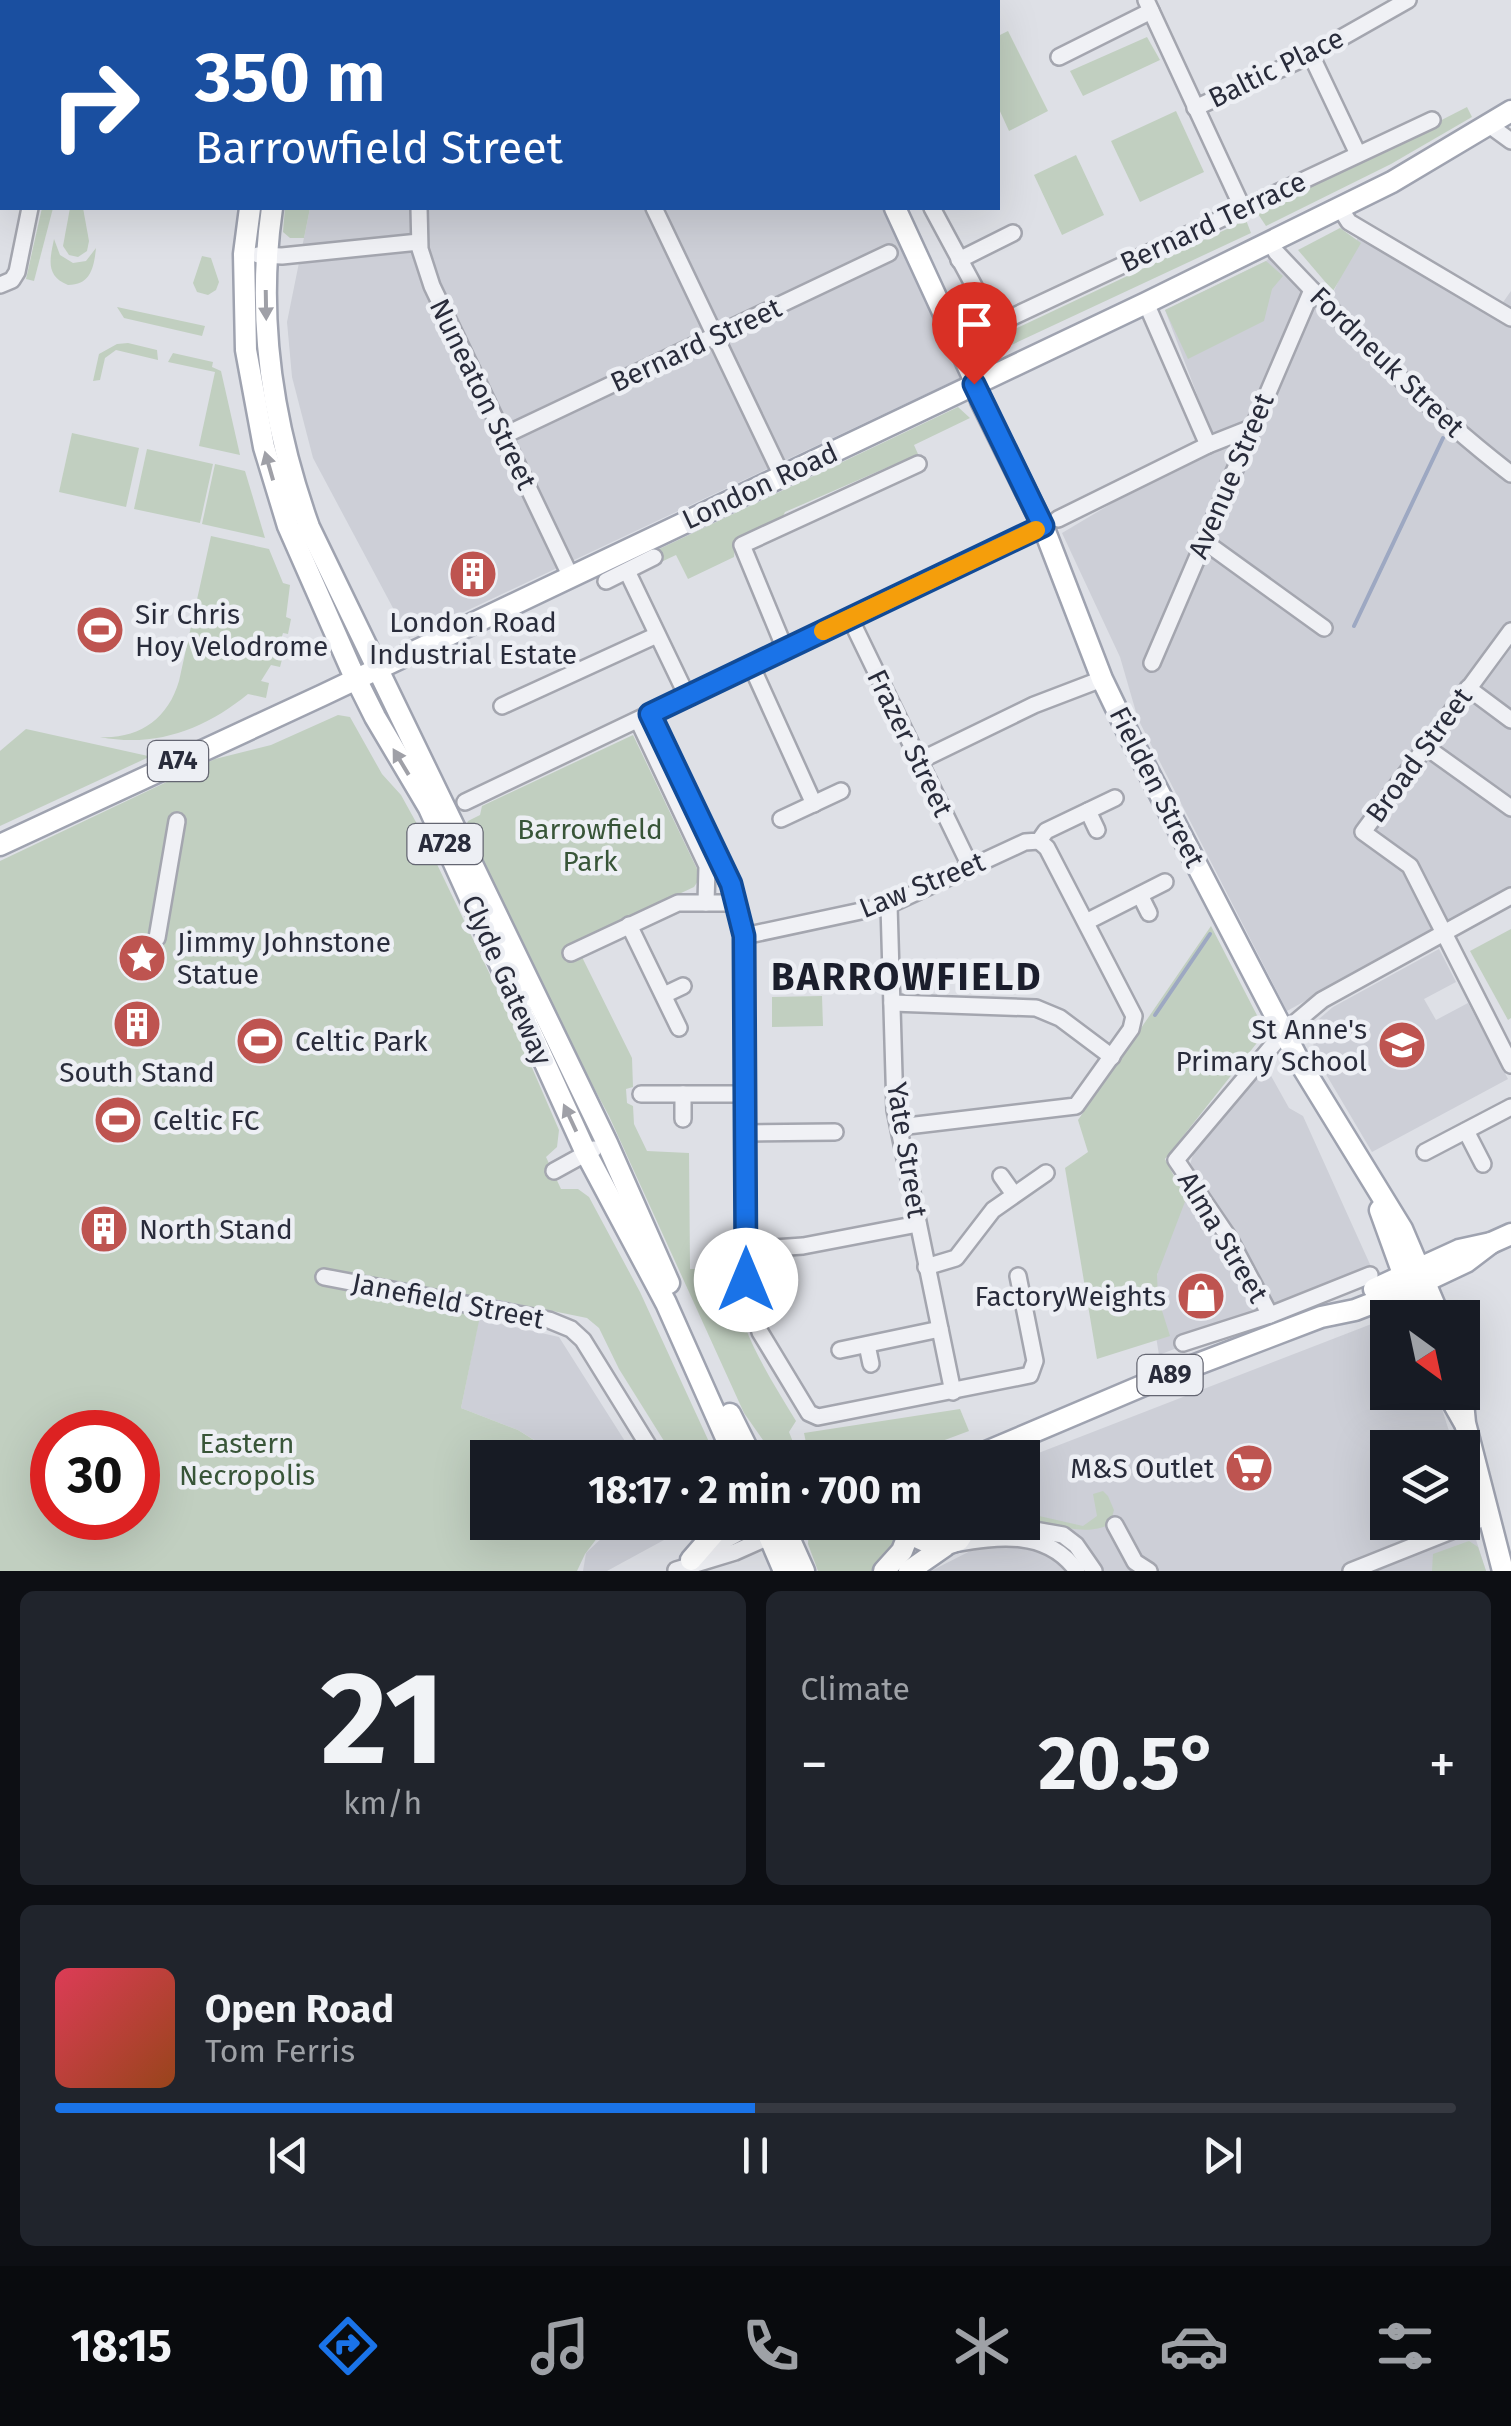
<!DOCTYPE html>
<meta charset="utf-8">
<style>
body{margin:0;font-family:"Fira Sans",sans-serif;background:#20242c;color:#f1f3f6;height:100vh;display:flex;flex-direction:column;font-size:38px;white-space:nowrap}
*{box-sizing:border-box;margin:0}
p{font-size:32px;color:#9ea1a6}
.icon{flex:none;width:55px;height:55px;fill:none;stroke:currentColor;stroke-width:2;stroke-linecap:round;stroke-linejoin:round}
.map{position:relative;height:1571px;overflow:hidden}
.details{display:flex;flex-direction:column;gap:20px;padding:20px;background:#0d0f14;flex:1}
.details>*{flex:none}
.top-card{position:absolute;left:0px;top:0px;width:1000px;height:210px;box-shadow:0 10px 40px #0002;background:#1a4fa0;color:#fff;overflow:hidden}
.needle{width:65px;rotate:147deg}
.fabs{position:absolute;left:1370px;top:1300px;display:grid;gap:20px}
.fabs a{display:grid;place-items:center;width:110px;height:110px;border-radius:0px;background:#171b24;box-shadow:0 10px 40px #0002;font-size:50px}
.speed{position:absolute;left:30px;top:1410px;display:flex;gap:20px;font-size:50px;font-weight:700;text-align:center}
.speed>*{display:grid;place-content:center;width:130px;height:130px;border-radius:50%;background:#171b24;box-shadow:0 10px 40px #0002;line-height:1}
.speed .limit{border:15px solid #d22;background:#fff;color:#111}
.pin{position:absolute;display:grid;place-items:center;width:85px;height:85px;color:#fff;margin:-102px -42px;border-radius:50% 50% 50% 0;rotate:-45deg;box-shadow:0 0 10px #0007}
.pin .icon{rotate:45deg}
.me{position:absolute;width:110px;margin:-55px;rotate:0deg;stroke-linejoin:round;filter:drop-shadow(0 0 8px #0008)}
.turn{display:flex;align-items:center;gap:35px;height:210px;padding:0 30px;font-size:45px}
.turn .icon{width:130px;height:130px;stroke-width:2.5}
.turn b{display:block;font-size:70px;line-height:85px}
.big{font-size:75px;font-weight:700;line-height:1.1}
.details .tile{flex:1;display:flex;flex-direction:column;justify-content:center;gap:15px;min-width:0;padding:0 35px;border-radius:15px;background:#20242c}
.details .dial{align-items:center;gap:0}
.dial b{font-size:130px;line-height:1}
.song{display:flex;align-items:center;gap:30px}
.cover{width:120px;height:120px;border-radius:15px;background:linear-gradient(135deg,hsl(350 70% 55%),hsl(20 70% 35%))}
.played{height:10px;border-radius:5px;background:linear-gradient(90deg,#1a73e8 50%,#363941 50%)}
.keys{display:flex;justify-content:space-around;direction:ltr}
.heat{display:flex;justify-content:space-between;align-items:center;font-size:55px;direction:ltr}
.details .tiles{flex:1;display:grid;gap:20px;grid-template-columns:1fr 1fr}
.tile:last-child{grid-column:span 2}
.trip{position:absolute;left:470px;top:1440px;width:570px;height:100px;border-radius:0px;background:#171b24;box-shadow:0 10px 40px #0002;font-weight:700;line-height:100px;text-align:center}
.menu{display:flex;height:160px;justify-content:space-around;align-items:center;background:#090b0e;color:#9ea1a6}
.menu .icon{width:70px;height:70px}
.menu .current{color:#1a73e8}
.menu b{font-size:45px;color:#f1f3f6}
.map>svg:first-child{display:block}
.built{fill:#cdcfd7}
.green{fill:#c1cfc0;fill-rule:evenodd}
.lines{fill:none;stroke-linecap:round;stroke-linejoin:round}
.stream{stroke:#9da8c2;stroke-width:4}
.minor-casing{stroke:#a4a6af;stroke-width:20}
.major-casing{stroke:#9fa3b0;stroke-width:25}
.minor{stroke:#f0f1f5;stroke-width:15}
.major{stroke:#fff;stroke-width:20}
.oneway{fill:#9fa0a7}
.route-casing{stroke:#114b97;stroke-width:25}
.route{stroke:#1a73e8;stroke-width:18}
.slow{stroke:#f59e0b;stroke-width:18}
.labels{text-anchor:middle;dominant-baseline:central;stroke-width:9;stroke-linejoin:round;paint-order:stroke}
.shield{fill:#edeff4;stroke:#646672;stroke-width:2.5}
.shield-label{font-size:25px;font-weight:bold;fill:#292c3b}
.street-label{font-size:28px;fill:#292c3b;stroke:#edeff4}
.poi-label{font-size:28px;fill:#292c3b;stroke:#edeff4;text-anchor:start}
.park-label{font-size:28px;fill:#385538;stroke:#edeff4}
.district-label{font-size:38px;font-weight:bold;letter-spacing:2.5px;fill:#1b1e2c;stroke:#edeff4}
</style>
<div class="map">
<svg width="1511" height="1571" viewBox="0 0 1511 1571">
<rect width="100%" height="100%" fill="#dee0e6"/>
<g class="built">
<polygon points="350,0 783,0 784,2 349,2"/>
<polygon points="310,208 883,208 964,376 409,638 313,458 292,377 287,322"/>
<polygon points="1358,237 1496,312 1511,291 1511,892 1449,921 1287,1011 1138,719 1120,657 1062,533 1215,442 1165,310 1266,261 1276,252 1322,300 1334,291"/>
<polygon points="1439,949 1456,982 1424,999 1436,1020 1468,1003 1508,1079 1372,1152 1314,1054 1313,1037 1319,1019 1333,1007"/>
<polygon points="1265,1065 1289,1108 1303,1116 1373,1271 1159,1355 1150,1299 1195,1148"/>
<polygon points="1387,1318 1388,1392 1437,1393 1454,1447 1388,1448 1388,1522 1462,1522 1463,1499 1486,1571 931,1571 980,1546 983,1523 1022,1522 1023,1459"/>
<polygon points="479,1319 559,1337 635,1457 562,1457 518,1430 461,1408"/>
<polygon points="603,1523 667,1523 675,1534 607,1571 583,1571 586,1553 604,1536 607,1529"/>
</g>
<g class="green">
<polygon points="1008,31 1048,111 1009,131 998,107 998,36"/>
<polygon points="1147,37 1160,60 1083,96 1070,71"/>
<polygon points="1467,107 1472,117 1391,164 1266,226 1258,214"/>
<polygon points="1176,111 1204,172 1140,202 1111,141"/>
<polygon points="1076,155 1104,215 1062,235 1034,175"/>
<polygon points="42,208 53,208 34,281 26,279"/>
<polygon points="70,208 83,208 89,241 87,251 78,257 69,255 63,246"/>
<polygon points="285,208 310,208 304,238 290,238 283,232"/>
<polygon points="1246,220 1251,233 990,355 970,325 983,318 1000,336"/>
<polygon points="1340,228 1361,243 1333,291 1298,250"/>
<path d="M 54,239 L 60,255 L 73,263 L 86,261 L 96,248 C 94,267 91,285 68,285 C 45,276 50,259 54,239 Z"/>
<polygon points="202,256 211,258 219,282 216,290 208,295 197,292 193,283"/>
<polygon points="1266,261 1283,276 1272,289 1264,321 1188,359 1165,310"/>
<polygon points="117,307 205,326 202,336 124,318"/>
<polygon points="128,343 157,350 158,360 116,350 105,358 100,380 93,381 99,354 117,344"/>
<polygon points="173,353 213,362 212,367 221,371 240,455 199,446 215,372 168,362"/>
<polygon points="958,407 970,418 914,445 918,454 785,512 782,518 740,538 735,544 734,557 688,579 676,555 661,562 655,551"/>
<polygon points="72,433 139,448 126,507 59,492"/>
<polygon points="147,449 213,464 200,523 134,509"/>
<polygon points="215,464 245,471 265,538 202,524"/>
<path d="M 211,536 L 269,549 L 283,583 L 290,585 L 286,617 L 291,619 L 288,634 L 283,633 L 278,650 L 284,652 L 280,667 L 271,665 L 261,681 L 269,683 L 266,698 L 248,694 C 205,729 156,748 100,737 C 139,739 168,719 179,681 Z"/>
<path d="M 338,715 L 350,717 L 382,774 L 401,795 L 422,833 L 507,1010 L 559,1130 L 557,1147 L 546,1157 L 561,1189 L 578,1189 L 589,1197 L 640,1292 L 716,1457 L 674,1457 L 619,1369 L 599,1328 L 587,1318 L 484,1297 L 461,1408 L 518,1430 L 561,1457 L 488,1458 L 488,1522 L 600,1523 L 604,1529 L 585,1554 L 577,1571 L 0,1571 L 0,861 L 215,759 L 271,745 ZM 52,1432 L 138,1432 L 138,1518 L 52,1518 Z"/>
<polygon points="26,729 148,756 149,757 0,826 0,751"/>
<path d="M 633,735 L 698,871 L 698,881 L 694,887 L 565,947 L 571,960 L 581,955 L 632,1058 L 633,1087 L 626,1089 L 627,1103 L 633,1106 L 634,1124 L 647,1151 L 689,1153 L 690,1269 L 699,1269 L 713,1285 L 733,1283 C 742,1336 769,1376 796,1421 L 789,1432 L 799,1457 L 775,1457 L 744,1413 L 609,1116 L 536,980 L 465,828 L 468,821 L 480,815 L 482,806 Z"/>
<polygon points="1211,926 1262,1025 1260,1039 1165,1159 1186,1199 1157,1275 1158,1298 1170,1336 1097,1359 1065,1168 1088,1152 1078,1120"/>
<polygon points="1511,929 1511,1018 1508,1020 1470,951"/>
<polygon points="822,996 823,1026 772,1027 772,997"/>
<polygon points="960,1409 969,1431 899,1457 809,1457 804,1433"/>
<path d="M 1103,1491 L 1108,1496 L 1114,1510 L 1110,1524 C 1084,1538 1052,1523 1025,1518 L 1026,1513 L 1083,1526 L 1097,1516 L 1093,1494 Z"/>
<polygon points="843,1523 891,1523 898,1527 901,1537 872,1571 818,1571 808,1544 809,1530"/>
<polygon points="1469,1541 1478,1547 1486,1571 1432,1571 1433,1554"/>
</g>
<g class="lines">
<g class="stream">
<polyline points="1354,626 1443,438"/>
<polyline points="1155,1015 1210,934"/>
</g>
<g class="minor-casing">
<g id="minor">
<polyline points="550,0 552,2"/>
<polyline points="1146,0 1243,209"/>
<polyline points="123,2 125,0"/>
<polyline points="460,2 461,0"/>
<polyline points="0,21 2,21"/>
<polyline points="1311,55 1358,154"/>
<polyline points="1059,57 1151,11"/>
<polyline points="1195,108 1311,55 1408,0"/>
<polyline points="1489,125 1511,141"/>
<polyline points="419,208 420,249 432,286 570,575"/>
<polyline points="654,208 782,476"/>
<polyline points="932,208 995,325 1432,120"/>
<polyline points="1340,208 1349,222 1511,318"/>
<path d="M 1270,242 L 1276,252 C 1350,330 1425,408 1511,474"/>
<polyline points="258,255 282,256 419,242"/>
<polyline points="959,260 1013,233"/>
<polyline points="0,285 12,280 17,272 30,208"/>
<polyline points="1146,303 1208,445"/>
<polyline points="503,436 889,253"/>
<polyline points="1058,519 1208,445 1251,428"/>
<polyline points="1205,542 1324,628"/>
<polyline points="627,571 687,696"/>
<polyline points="606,581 654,557"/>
<polyline points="850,618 971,868"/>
<polyline points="1511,631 1363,832 1410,866 1511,1065"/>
<polyline points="785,649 742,545 918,464"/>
<polyline points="1152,663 1312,290"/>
<polyline points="751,665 814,804"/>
<polyline points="1468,688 1511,720"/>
<polyline points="502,706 657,635"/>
<polyline points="650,714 737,903 744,936 746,1280 760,1332 809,1413 818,1417 1030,1375 1035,1361 1018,1276"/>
<polyline points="638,720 707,866 706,903"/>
<polyline points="1426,747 1511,808"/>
<polyline points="919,761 1034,705 1102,679"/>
<polyline points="465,802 1043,526"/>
<polyline points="1088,811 1097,830"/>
<polyline points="781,819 841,791"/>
<polyline points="1140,895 1149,913"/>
<polyline points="889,905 895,1110 953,1392"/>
<polyline points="1086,922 1165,882"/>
<polyline points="629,925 679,1028"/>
<polyline points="744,936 889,905 1025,842 1039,841 1046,831 1115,798"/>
<polyline points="157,938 177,821"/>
<polyline points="571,953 678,903 737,903"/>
<polyline points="664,995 683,986"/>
<polyline points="892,1003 1036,1008 1060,1018 1112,1057"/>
<polyline points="641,1094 745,1094"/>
<polyline points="683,1094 683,1119"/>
<polyline points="899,1127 1076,1106 1131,1029 1134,1016 1047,848 1039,841"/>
<polyline points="1466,1131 1483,1164"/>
<polyline points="745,1133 835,1132"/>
<polyline points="1425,1152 1511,1107"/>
<polyline points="554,1171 594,1149"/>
<polyline points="1001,1176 1013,1193"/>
<polyline points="745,1250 803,1246 918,1224"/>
<polyline points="926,1267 956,1258 993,1210 1046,1173"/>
<polyline points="324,1277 549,1320 571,1329 583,1340 656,1458"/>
<polyline points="1270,1315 1229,1238 1176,1160 1284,1032 1322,1000 1511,896"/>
<polyline points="1183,1343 1270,1315 1370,1275"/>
<polyline points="867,1345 871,1364"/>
<polyline points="840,1350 940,1329"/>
<polyline points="696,1522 707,1541"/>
<polyline points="990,1522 1063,1535 1076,1545 1094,1571"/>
<polyline points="1115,1525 1135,1562 1149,1571"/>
<path d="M 953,1544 C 998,1536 1047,1529 1077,1571"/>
<polyline points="702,1553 759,1522"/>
<polyline points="676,1570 735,1552 802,1522"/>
<polyline points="1351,1571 1489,1516"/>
</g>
</g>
<g class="major-casing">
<g id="major">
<polyline points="797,0 799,2"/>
<polyline points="303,2 303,0"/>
<polyline points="250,208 244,254 246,350 264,447 288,526 351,669 375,717 429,808 586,1153 666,1303 735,1458"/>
<path d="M 272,208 C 256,317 272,424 309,527 L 607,1143 L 669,1283"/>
<polyline points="895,208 972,375 981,401 1043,526 1102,679 1129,735 1300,1063 1402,1229 1440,1318"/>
<polyline points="0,845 323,695 1146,303 1392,182 1511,111"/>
<polyline points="1380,1210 1419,1318"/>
<polyline points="1374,1289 1459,1250 1491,1243 1511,1234"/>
<polyline points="1447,1392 1464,1422"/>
<polyline points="1462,1392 1465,1423 1503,1571"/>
<polyline points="730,1414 752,1458"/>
<polyline points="972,1458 1156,1380 1321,1317 1355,1310 1409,1289 1466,1262 1491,1243"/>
<polyline points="763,1522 784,1571"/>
<polyline points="782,1522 804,1571"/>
<polyline points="909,1522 918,1538 938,1547 959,1540 970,1522"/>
<polyline points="691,1560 724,1522"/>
<polyline points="884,1571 902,1551 911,1528"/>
<polyline points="909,1571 945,1546"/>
</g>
</g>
<use href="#minor" class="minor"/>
<use href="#major" class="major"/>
</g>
<defs><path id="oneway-solid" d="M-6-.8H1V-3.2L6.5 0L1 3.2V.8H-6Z" transform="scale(2.5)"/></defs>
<g class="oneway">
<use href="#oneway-solid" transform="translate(266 305) rotate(89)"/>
<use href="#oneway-solid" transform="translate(269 466) rotate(-106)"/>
<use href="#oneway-solid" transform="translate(401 762) rotate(-121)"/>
<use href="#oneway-solid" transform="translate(570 1118) rotate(-115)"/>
</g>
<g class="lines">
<g class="route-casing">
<polyline id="route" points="746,1280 744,936 731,884 650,714 1043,526 974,384"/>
</g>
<use href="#route" class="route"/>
<polyline class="slow" points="823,631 1036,530"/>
</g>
<defs>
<g id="building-disc" transform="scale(2.5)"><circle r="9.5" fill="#be5450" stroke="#edeff4"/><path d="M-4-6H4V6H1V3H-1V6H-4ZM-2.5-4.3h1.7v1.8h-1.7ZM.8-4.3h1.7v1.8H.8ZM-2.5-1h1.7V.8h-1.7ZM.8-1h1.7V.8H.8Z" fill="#fff"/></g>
<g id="stadium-disc" transform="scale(2.5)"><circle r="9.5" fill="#be5450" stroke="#edeff4"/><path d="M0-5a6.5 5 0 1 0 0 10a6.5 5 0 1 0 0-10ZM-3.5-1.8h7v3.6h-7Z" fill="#fff"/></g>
<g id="sight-disc" transform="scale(2.5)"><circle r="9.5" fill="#be5450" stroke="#edeff4"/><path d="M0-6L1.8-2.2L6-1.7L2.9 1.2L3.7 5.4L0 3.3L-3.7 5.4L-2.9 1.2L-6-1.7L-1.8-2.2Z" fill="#fff"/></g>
<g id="school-disc" transform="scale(2.5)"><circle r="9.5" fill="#be5450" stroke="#edeff4"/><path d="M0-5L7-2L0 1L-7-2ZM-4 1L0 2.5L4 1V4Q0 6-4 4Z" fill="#fff"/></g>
<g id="shop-disc" transform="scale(2.5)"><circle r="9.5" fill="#be5450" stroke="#edeff4"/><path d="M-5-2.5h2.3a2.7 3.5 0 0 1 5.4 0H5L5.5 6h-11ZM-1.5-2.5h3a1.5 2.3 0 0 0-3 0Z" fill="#fff"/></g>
<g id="supermarket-disc" transform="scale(2.5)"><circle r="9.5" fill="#be5450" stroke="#edeff4"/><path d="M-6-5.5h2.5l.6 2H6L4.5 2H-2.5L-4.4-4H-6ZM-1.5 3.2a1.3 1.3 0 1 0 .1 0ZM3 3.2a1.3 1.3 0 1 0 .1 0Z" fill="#fff"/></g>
</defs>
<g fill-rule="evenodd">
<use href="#building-disc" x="473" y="574"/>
<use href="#stadium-disc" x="100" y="630"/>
<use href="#sight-disc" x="142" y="958"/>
<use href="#building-disc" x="137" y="1024"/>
<use href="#stadium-disc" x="260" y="1041"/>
<use href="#school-disc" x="1402" y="1045"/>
<use href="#stadium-disc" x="118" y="1120"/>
<use href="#building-disc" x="104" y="1229"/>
<use href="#shop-disc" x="1201" y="1296"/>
<use href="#supermarket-disc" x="1249" y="1468"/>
</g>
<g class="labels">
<g class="shield">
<rect x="148" y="741" width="60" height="40" rx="8"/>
<rect x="407.5" y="824" width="75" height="40" rx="8"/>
<rect x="1137.5" y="1355" width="65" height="40" rx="8"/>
</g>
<g class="shield-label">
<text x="178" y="761">A74</text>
<text x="445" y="844">A728</text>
<text x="1170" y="1375">A89</text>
</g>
<g class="street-label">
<text transform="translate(1276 68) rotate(-26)">Baltic Place</text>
<text transform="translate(1213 222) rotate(-25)">Bernard Terrace</text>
<text transform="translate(696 345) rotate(-25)">Bernard Street</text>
<text transform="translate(1387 362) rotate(44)">Fordneuk Street</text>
<text transform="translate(483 394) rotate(64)">Nuneaton Street</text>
<text transform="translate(1231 476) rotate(-67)">Avenue Street</text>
<text transform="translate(760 486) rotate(-25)">London Road</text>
<text transform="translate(910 743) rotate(64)">Frazer Street</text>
<text transform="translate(1419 755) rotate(-54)">Broad Street</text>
<text transform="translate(1157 787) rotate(63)">Fielden Street</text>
<text transform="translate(922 885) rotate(-22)">Law Street</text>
<text transform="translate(507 980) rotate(66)">Clyde Gateway</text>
<text transform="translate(907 1150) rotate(81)">Yate Street</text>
<text transform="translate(1223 1237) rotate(59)">Alma Street</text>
<text transform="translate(448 1301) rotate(11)">Janefield Street</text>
</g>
<g class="poi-label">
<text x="135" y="614">Sir Chris<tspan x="135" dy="32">Hoy Velodrome</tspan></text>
<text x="473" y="622" text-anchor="middle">London Road<tspan x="473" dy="32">Industrial Estate</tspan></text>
<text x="177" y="942">Jimmy Johnstone<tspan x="177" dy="32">Statue</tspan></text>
<text x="1367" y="1029" text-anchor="end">St Anne's<tspan x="1367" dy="32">Primary School</tspan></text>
<text x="295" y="1041">Celtic Park</text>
<text x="137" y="1072" text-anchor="middle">South Stand</text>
<text x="153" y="1120">Celtic FC</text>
<text x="139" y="1229">North Stand</text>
<text x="1166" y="1296" text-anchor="end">FactoryWeights</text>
<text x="1214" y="1468" text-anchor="end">M&amp;S Outlet</text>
</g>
<g class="park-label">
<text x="590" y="829">Barrowfield<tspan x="590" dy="32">Park</tspan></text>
<text x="247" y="1443">Eastern<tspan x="247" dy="32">Necropolis</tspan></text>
</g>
<g class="district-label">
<text x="907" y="977">BARROWFIELD</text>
</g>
</g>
</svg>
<div class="fabs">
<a><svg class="needle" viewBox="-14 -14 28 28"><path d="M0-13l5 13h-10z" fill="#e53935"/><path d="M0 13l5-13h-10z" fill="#9ea1a6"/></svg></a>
<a><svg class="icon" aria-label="layers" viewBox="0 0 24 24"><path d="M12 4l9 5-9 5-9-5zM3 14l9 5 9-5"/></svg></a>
</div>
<div class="speed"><div class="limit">30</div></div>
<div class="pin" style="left:974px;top:384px;background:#d93025"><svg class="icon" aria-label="arrive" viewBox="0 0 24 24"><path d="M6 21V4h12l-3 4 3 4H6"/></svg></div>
<svg class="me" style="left:746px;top:1280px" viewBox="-20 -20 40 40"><circle r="19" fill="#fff"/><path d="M0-13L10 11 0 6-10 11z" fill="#1a73e8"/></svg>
<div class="trip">18:17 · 2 min · 700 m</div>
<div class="top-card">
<div class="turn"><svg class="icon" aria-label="right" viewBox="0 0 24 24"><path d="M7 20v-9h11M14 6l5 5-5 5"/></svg><div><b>350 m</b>Barrowfield Street</div></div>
</div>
</div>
<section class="details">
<div class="tiles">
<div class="tile dial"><b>21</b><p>km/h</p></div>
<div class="tile"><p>Climate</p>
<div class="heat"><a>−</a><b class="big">20.5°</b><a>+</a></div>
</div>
<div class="tile">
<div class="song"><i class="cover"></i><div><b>Open Road</b><p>Tom Ferris</p></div></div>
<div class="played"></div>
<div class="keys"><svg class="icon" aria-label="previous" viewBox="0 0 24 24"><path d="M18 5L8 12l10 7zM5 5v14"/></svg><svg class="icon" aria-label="pause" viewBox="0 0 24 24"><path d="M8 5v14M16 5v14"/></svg><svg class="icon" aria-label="next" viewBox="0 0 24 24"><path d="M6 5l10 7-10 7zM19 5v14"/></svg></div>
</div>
</div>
</section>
<nav class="menu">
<b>18:15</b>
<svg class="icon current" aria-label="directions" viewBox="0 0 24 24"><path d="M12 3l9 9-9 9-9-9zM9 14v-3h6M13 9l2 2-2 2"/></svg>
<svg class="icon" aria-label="music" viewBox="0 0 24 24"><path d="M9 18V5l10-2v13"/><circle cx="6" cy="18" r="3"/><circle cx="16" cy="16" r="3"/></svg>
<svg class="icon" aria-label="phone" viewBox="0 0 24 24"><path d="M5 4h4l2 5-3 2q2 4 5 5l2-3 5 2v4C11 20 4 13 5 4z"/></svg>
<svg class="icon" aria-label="climate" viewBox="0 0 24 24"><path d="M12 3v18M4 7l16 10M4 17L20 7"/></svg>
<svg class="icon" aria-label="car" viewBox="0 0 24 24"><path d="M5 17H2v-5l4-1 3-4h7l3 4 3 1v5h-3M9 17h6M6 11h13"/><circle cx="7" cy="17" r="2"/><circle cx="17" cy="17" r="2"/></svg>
<svg class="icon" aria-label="filters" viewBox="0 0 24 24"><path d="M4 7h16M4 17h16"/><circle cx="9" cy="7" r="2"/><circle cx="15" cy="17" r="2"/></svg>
</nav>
